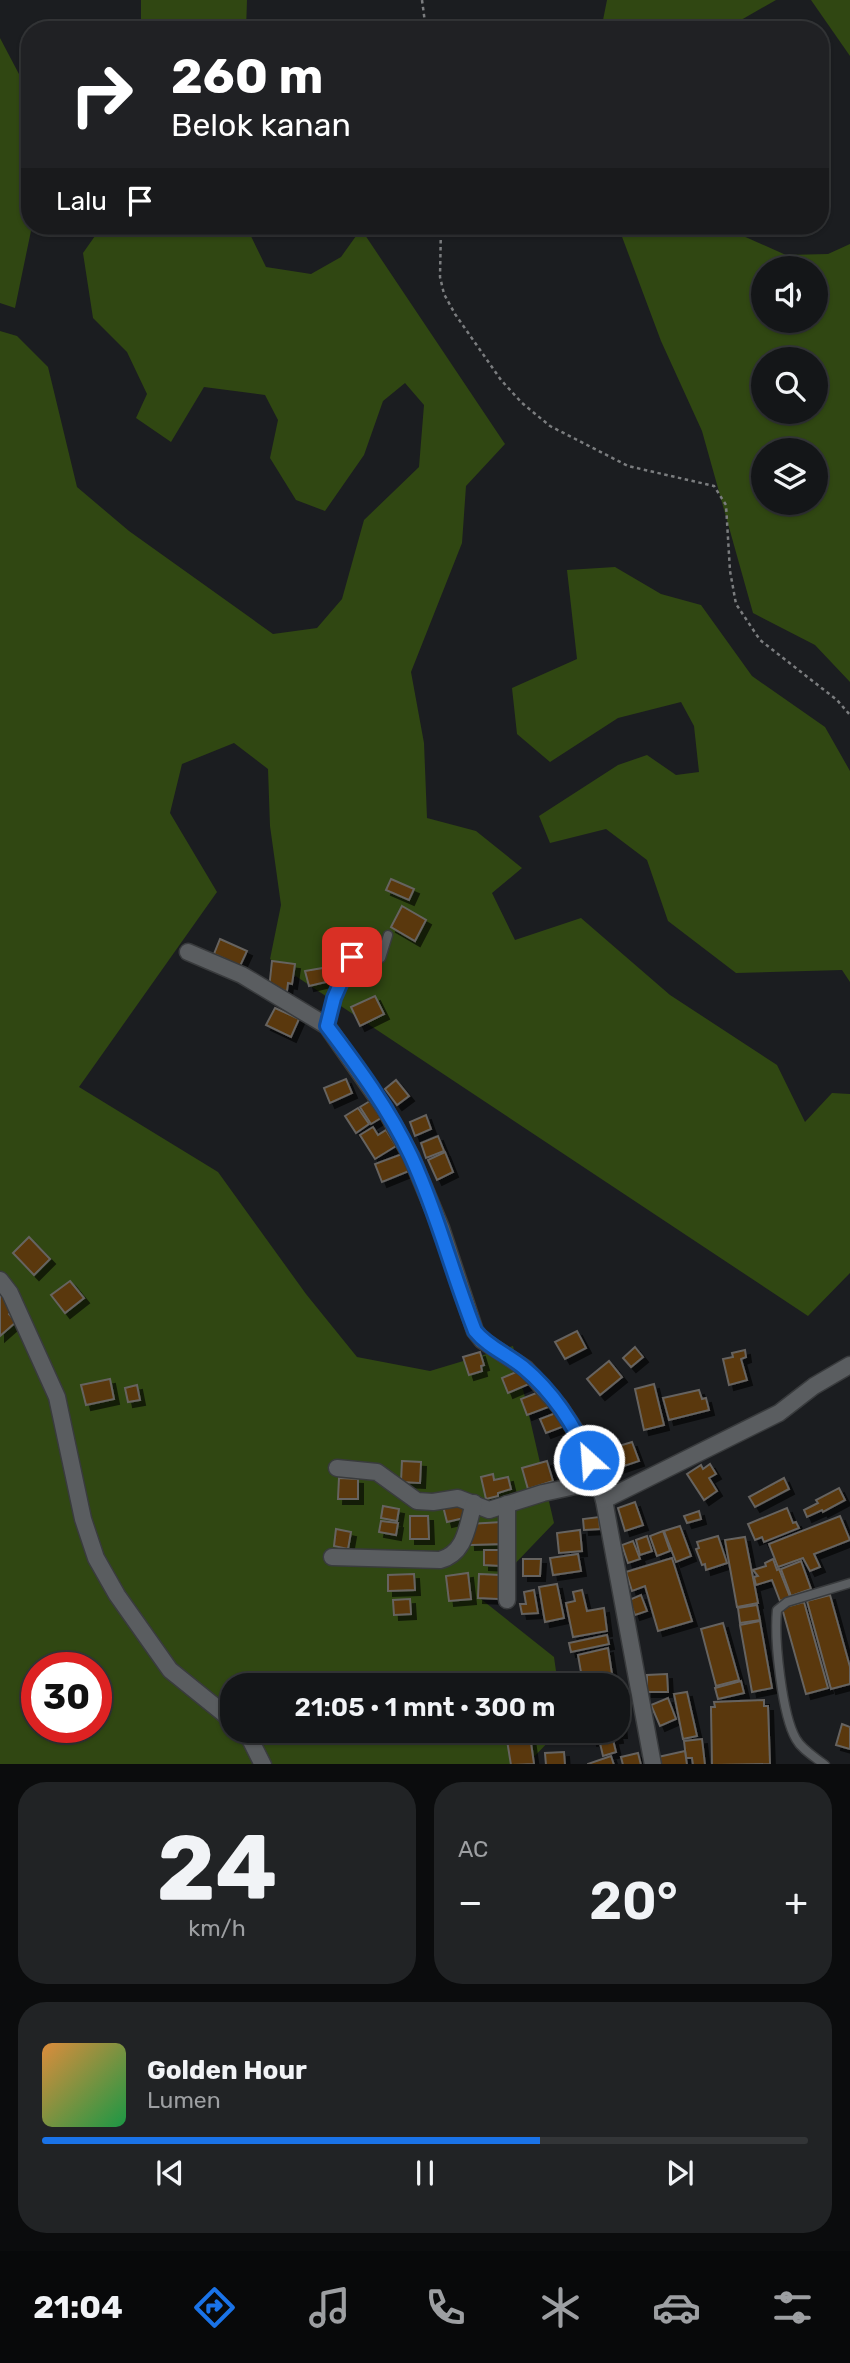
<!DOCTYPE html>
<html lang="id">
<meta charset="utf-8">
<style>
body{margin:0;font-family:Rubik,sans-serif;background:#212325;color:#f1f3f6;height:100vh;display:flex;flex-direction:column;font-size:26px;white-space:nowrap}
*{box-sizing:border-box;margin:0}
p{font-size:23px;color:#9d9fa2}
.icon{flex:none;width:38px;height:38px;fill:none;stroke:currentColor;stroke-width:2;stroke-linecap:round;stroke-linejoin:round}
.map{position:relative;height:1764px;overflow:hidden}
.details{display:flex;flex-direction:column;gap:18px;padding:18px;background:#0b0c0d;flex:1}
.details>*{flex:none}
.hud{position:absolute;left:21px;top:21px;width:808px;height:214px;border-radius:28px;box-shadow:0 2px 5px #0004,0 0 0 2px #333537;background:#202124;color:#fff;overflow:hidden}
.buttons{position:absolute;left:751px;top:256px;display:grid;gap:14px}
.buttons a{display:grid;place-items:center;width:77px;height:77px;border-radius:50%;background:#141618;box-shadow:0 2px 5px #0004,0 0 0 2px #333537;font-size:35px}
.speed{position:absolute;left:21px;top:1652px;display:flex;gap:14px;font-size:35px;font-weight:700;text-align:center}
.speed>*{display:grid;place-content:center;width:91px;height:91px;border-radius:50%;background:#141618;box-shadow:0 2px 5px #0004,0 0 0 2px #333537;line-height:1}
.speed .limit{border:10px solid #d22;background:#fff;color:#111}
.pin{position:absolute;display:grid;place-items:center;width:60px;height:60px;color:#fff;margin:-30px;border-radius:14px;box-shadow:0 4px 10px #0006}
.me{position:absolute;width:77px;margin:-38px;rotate:334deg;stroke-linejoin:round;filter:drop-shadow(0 0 5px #0008)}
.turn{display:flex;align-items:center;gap:24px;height:147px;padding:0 35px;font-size:32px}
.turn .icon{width:91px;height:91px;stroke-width:2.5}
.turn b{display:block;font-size:49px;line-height:60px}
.then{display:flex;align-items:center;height:66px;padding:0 35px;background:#0003;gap:14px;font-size:26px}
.big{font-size:52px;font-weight:600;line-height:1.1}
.details .widget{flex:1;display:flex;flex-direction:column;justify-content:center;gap:10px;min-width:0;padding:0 24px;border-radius:28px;background:#212325}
.details .dial{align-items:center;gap:0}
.dial b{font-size:91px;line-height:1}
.song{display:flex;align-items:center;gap:21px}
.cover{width:84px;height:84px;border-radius:10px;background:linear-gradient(135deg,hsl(30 70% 55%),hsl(140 70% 35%))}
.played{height:7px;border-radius:4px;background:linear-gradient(90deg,#1a73e8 65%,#333537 65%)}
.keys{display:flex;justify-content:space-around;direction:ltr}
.heat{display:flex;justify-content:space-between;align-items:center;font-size:38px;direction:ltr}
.details .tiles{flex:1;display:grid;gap:18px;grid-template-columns:1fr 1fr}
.widget:last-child{grid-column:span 2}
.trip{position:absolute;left:220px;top:1673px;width:410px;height:70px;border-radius:28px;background:#141618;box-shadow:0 2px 5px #0004,0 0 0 2px #333537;font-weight:600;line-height:70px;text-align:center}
.dock{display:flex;height:112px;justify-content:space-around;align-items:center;background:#08090a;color:#9d9fa2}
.dock .icon{width:49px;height:49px}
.dock .on{color:#1a73e8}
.dock b{font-size:32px;color:#f1f3f6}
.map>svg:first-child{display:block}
.green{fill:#304712;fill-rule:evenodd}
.building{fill:#5a3707;stroke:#666360;stroke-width:2;filter:url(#shadow)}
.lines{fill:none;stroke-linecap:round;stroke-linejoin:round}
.lane-casing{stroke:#393b3d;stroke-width:11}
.street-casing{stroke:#393b3d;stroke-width:19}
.path{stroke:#7b7d7f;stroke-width:2.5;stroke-dasharray:3.5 3.5;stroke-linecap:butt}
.lane{stroke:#5a5d60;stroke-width:8}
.street{stroke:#5a5d60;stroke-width:16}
.route-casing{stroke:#114b97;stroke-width:18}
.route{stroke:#1a73e8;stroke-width:12}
</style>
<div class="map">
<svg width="850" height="1765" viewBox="0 0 850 1765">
<defs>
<filter id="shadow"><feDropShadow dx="5" dy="5" stdDeviation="0" flood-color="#0009"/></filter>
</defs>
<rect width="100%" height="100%" fill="#1b1d20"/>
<g class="green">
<polygon points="141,0 247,0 246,30 141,30"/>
<polygon points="607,0 776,0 741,20 733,30 601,30"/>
<polygon points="811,0 850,0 850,56"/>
<polygon points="0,38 20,76 30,132 30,226 32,226 15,308 0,303"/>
<path d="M 102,226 L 246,226 L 266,267 L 311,274 L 341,257 L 361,229 L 505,444 L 466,486 L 462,543 L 411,672 L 424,743 L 427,818 L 476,831 L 522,868 L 492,893 L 515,940 L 581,918 L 670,995 L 777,1065 L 805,1122 L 832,1093 L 850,1094 L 850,1273 L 808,1316 L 270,959 L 281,905 L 270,826 L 268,769 L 234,743 L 182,764 L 170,813 L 217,892 L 79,1087 L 218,1172 L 306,1294 L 357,1357 L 430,1371 L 513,1346 L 554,1523 L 481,1599 L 554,1657 L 558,1685 L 233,1685 L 233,1731 L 559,1731 L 527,1764 L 0,1764 L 0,331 L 17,336 L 48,367 L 77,487 L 129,531 L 273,634 L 317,628 L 342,599 L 364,520 L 419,467 L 424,405 L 405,383 L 383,401 L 364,455 L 325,511 L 296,500 L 270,458 L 278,420 L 265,395 L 204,387 L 171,442 L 136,418 L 147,394 L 127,352 L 93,318 L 83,253 ZM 37,1668 L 96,1668 L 96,1727 L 37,1727 Z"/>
<path d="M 618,226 L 729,226 L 732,231 L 786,255 L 828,254 L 850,244 L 850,682 L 815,645 L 753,613 L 702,431 L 661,341 ZM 763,268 L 816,268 L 816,320 L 763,320 ZM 763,359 L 816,359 L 816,411 L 763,411 ZM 763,450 L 816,450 L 816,502 L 763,502 Z"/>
<polygon points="615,567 661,594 701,605 752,676 825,727 850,771 850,982 842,970 736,973 668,921 647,860 606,829 550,843 539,816 618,765 647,755 676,775 699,772 694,726 681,702 618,718 550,762 517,734 512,688 577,659 567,570"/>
</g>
<g class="building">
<polygon points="391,879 414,889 409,900 386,890"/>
<polygon points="402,906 426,920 415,941 391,927"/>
<polygon points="220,939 247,951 240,966 214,954"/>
<polygon points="272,961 295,964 292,984 288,983 287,991 269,989"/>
<polygon points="323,968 326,982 309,986 305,971"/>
<polygon points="375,996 384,1014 360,1026 351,1007"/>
<polygon points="275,1008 299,1019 291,1037 266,1025"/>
<polygon points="346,1079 352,1093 330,1103 324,1088"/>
<polygon points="396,1080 409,1096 397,1105 385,1089"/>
<polygon points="370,1101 381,1118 371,1124 360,1107"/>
<polygon points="358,1108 369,1124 356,1133 345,1116"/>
<polygon points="426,1115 431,1129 415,1136 410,1122"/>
<polygon points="373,1127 378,1135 386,1130 396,1146 375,1159 360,1135"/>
<polygon points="438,1136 444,1151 426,1158 421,1143"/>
<polygon points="445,1152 453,1172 437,1180 428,1160"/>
<polygon points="402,1154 409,1171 382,1182 375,1164"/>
<polygon points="29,1237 50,1259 34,1275 13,1253"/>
<polygon points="70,1281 84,1298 65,1313 51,1295"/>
<polygon points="0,1293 15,1309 9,1314 16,1322 0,1336"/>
<polygon points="577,1331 586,1348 565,1359 555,1342"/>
<polygon points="635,1347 643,1357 631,1367 623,1358"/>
<polygon points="745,1350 746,1357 741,1359 747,1380 729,1385 723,1359 733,1357 732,1353"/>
<polygon points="480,1352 484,1365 481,1366 482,1371 469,1375 463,1357"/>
<polygon points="609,1361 622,1377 600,1395 587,1379"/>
<polygon points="523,1369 529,1384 508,1393 502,1378"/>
<polygon points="110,1379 114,1399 86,1405 81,1385"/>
<polygon points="654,1384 664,1425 644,1430 635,1389"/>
<polygon points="137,1385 140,1400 128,1402 125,1388"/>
<polygon points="544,1390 551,1406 527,1415 521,1399"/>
<polygon points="699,1390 702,1399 706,1398 709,1410 669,1420 663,1398"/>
<polygon points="561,1411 567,1425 546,1433 540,1419"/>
<polygon points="632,1442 639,1461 612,1470 606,1450"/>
<polygon points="588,1458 592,1471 575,1477 571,1463"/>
<polygon points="402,1461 421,1462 420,1483 401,1482"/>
<polygon points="547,1461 553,1481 528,1489 522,1468"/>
<polygon points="710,1464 716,1474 709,1478 717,1491 704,1500 687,1474 701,1465 703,1469"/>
<polygon points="493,1474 494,1480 508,1477 511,1489 498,1493 498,1496 486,1499 481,1477"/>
<polygon points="339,1478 358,1479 358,1499 338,1499"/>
<polygon points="784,1478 789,1489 755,1507 749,1497"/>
<polygon points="839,1488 845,1500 823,1512 822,1510 807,1517 804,1510 818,1503 816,1500"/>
<polygon points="465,1500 468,1517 447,1522 443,1506"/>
<polygon points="635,1502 643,1525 625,1531 618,1508"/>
<polygon points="383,1506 399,1509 397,1521 381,1518"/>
<polygon points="787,1508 793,1523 796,1522 799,1528 764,1542 762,1537 755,1540 748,1524"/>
<polygon points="699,1511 701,1519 687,1523 684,1516"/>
<polygon points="410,1516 428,1516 429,1539 410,1539"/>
<polygon points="840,1516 850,1540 814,1554 820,1567 810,1571 803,1558 778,1567 769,1544"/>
<polygon points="599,1517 600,1529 584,1530 583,1519"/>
<polygon points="381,1521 398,1523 396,1535 379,1532"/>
<polygon points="502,1522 503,1544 470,1545 469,1524"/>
<polygon points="680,1526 691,1556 676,1562 664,1531"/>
<polygon points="336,1529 351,1532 348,1549 334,1546"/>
<polygon points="580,1530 582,1551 559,1553 557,1533"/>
<polygon points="663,1531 670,1551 657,1556 650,1536"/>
<polygon points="647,1536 652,1551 640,1555 636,1540"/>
<polygon points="718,1536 727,1563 706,1570 705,1564 702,1565 696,1549 699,1548 697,1542"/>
<polygon points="745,1537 758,1603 737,1607 725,1540"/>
<polygon points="633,1541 640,1559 628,1563 622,1545"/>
<polygon points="484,1550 502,1550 502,1566 484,1565"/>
<polygon points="578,1554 581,1571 553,1575 550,1558"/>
<polygon points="672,1558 692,1621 658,1631 645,1586 632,1591 626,1572"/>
<polygon points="523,1559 541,1559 540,1576 523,1576"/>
<polygon points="773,1559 777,1570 779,1569 790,1597 780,1601 772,1580 756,1585 754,1577 758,1576 753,1570 766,1566 765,1563"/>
<polygon points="801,1561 811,1589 791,1596 781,1569"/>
<polygon points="468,1573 471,1599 449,1601 446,1576"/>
<polygon points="414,1574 415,1590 388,1591 388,1575"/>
<polygon points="479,1574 500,1575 499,1599 478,1598"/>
<polygon points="557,1584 564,1618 545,1622 539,1587"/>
<polygon points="534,1590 538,1613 522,1614 520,1604 526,1604 524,1592"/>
<polygon points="582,1590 587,1611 604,1608 607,1631 573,1637 566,1603 575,1601 573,1592"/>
<polygon points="641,1595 647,1611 635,1615 629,1600"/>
<polygon points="830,1595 850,1667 850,1684 831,1689 807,1601"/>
<polygon points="410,1599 411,1614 394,1615 393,1600"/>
<polygon points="804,1602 828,1688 806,1694 782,1608"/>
<polygon points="757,1605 760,1620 740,1623 738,1608"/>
<polygon points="760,1621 772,1688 752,1692 740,1625"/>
<polygon points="723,1623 739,1680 716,1686 701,1629"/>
<polygon points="607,1635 609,1644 571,1652 569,1643"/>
<polygon points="608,1648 612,1674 582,1678 578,1655"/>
<polygon points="667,1674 668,1692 647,1692 647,1675"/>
<polygon points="741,1681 744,1693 718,1699 715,1688"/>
<polygon points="687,1692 697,1736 683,1739 674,1694"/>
<polygon points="668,1698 676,1719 660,1726 651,1705"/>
<polygon points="764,1700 764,1706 768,1706 770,1764 712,1765 711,1707 715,1707 714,1702"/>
<polygon points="618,1722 621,1722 622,1733 617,1733 618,1738 592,1741 591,1731 618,1731"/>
<polygon points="842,1724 850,1727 850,1749 836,1745"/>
<polygon points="530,1736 534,1764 511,1765 507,1740"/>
<polygon points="702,1739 705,1765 693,1765 692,1758 686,1758 684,1741"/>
<polygon points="613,1740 616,1752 603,1756 600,1743"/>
<polygon points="685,1751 687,1765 660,1765 658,1757"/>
<polygon points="564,1752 565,1765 546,1765 545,1753"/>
<polygon points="638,1753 641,1765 623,1765 621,1757"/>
<polygon points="611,1756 614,1765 588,1765 588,1764"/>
</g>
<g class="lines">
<g class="lane-casing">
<g id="lane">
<polyline points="327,1026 334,998 352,957 371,960 381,958 388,935"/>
<path d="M 825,1765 C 815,1757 802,1750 796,1739 C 782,1715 774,1639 777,1610 L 787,1602 L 850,1583"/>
</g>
</g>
<g class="street-casing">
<g id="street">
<polyline points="188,952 242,975 327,1026 385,1109 411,1156 441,1228 475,1331 482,1340 526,1369 559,1406 581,1439 598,1481 604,1500 653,1765"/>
<polyline points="0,1280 10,1293 57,1397 83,1519 96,1558 117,1595 170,1670 233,1721"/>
<polyline points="337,1468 377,1472 417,1501 433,1502 458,1498 489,1510 543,1493 598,1481"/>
<polyline points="604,1500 779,1413 814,1386 850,1365"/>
<polyline points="507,1504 507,1600"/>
<path d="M 332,1557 L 440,1560 C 466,1553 467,1526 474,1503"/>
<polyline points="243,1731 250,1739 263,1765"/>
</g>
</g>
<g class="path">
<polyline points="422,0 426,30"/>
<polyline points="441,226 440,277 444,294 455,314 501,380 522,403 550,426 628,466 714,486 726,505 730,571 736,604 760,640 837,700 850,715"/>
</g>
<use href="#lane" class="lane"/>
<use href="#street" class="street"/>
</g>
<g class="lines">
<g class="route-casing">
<path id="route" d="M 352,957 L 334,998 L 327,1026 C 358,1067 389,1109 411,1156 C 437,1212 452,1273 475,1331 C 488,1347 507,1354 523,1367 C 552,1391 575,1425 589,1460"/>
</g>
<use href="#route" class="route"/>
</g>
</svg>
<div class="buttons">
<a><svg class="icon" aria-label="sound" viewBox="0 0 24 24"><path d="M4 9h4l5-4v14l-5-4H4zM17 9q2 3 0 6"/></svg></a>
<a><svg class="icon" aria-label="search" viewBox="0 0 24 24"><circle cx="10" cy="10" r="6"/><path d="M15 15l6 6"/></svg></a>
<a><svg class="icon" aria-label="layers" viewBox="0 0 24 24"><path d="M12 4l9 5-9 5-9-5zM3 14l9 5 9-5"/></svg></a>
</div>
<div class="speed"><div class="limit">30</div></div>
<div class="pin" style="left:352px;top:957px;background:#d93025"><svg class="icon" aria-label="arrive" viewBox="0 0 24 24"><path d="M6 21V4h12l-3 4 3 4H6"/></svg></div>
<svg class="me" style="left:589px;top:1460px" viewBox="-20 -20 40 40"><circle r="17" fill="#1a73e8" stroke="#fff" stroke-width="3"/><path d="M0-11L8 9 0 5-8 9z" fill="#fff"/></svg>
<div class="trip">21:05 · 1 mnt · 300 m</div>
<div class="hud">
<div class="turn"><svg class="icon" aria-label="right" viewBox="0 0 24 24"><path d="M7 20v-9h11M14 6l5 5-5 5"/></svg><div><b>260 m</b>Belok kanan</div></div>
<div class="then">Lalu<svg class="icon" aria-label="arrive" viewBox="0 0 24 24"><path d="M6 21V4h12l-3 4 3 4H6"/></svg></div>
</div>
</div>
<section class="details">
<div class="tiles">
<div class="widget dial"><b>24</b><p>km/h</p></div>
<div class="widget"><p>AC</p>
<div class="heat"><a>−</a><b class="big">20°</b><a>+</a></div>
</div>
<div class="widget">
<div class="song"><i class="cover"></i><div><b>Golden Hour</b><p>Lumen</p></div></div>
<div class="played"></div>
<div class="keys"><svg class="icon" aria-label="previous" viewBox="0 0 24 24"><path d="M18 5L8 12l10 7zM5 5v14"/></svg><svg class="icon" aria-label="pause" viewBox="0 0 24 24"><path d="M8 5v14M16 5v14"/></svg><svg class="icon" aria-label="next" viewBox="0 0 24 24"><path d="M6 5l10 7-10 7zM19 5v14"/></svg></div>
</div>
</div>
</section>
<nav class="dock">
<b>21:04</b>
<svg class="icon on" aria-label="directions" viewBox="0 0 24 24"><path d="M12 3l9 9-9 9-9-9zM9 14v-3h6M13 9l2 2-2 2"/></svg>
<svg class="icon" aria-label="music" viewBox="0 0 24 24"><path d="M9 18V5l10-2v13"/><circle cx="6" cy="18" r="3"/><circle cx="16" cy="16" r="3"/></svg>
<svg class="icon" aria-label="phone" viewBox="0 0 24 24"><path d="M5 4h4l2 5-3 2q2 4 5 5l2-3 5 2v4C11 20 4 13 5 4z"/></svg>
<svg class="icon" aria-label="climate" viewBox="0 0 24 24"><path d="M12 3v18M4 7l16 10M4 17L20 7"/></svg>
<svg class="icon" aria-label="car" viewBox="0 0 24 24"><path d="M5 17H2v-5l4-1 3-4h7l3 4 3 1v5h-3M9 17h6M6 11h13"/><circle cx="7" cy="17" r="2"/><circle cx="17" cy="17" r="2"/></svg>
<svg class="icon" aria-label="filters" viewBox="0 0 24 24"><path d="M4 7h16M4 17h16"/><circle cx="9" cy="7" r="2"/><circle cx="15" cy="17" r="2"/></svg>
</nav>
